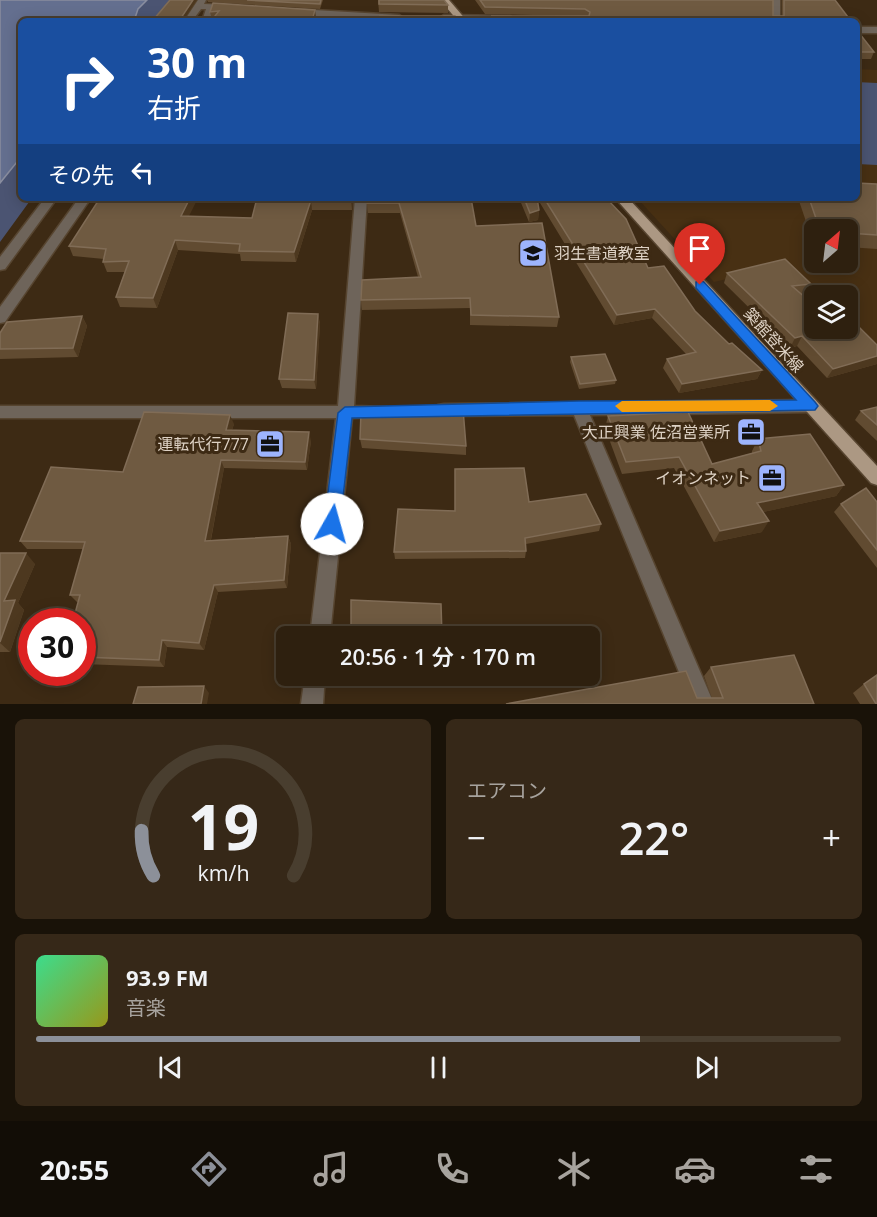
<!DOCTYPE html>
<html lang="ja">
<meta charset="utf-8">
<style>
body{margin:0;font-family:"Open Sans","Noto Sans JP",sans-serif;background:#362818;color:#f1f3f6;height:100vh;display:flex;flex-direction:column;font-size:22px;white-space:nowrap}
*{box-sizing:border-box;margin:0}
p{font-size:20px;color:#a7a39e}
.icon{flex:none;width:33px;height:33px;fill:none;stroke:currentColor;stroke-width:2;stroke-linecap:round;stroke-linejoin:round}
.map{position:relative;height:704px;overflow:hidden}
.sheet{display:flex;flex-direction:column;gap:15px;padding:15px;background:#191208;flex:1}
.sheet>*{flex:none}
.top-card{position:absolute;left:18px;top:18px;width:842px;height:183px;border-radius:9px;box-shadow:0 3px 15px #0003,0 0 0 2px #493e2f;background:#1a4fa0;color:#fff;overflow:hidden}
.needle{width:39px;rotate:28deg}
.tools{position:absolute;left:804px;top:219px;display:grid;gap:12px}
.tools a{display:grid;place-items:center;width:54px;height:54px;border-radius:9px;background:#2e200f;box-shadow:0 3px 15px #0003,0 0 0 2px #493e2f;font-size:30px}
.speed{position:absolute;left:18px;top:608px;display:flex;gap:12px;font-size:30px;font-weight:700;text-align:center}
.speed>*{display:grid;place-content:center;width:78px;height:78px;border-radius:50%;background:#2e200f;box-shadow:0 3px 15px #0003,0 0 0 2px #493e2f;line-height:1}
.speed .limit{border:9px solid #d22;background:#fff;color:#111}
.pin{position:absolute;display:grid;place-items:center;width:51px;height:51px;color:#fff;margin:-62px -26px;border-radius:50% 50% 50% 0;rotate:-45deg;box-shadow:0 0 6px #0007}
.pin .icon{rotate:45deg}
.me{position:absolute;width:66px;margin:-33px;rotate:7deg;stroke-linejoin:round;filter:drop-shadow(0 0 4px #0008)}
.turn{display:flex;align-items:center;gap:21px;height:126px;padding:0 30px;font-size:27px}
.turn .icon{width:78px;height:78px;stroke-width:2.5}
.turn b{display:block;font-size:42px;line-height:51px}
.then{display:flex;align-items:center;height:57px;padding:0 30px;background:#0003;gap:12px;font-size:22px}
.big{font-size:45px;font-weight:600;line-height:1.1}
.sheet .widget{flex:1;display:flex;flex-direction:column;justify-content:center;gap:9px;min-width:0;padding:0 21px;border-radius:9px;background:#362818}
.sheet .dial{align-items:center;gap:0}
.dial svg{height:156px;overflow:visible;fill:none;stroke:#493e2f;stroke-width:7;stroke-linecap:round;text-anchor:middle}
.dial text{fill:#f1f3f6;stroke:none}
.song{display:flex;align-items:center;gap:18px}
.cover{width:72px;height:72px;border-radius:9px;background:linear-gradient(135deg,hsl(150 70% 55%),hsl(60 70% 35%))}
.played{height:6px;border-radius:3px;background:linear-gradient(90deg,#8c9099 75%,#493e2f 75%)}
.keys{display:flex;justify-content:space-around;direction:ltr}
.heat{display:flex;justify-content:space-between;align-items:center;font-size:33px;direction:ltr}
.sheet .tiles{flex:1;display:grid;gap:15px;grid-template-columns:1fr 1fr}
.widget:last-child{grid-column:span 2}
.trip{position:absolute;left:276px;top:626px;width:324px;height:60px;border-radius:9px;background:#2e200f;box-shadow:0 3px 15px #0003,0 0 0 2px #493e2f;font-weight:600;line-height:60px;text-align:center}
.tab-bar{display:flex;height:96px;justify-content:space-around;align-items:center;background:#120d06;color:#a7a39e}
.tab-bar .icon{width:42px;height:42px}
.tab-bar .on{color:#8c9099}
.tab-bar b{font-size:27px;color:#f1f3f6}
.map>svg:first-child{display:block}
.built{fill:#483013;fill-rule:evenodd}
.green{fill:#4b5472}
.water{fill:#646f8f;stroke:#898d9f;stroke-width:1.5}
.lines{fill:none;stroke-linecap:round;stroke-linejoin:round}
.street-casing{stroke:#574530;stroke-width:3}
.primary-casing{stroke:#574530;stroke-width:3}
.street{fill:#6e645a;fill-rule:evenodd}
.primary{fill:#ac9883;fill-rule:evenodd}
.wall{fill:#614b31}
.shaded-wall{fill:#4d381f}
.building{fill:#6f5a41;stroke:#806c56;stroke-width:1.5}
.route{fill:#1a73e8;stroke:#114b97;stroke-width:1.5}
.slow{fill:#f59e0b}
.labels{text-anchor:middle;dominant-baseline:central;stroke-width:6;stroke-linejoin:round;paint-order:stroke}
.poi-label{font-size:16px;fill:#ded2c5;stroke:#3d2a14;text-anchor:end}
.street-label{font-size:16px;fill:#ded2c5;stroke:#3d2a14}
</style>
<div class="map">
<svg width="877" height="704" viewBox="0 0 877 704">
<rect width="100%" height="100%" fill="#3d2a14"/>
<path class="built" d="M 857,69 L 877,70 L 877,349 L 839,329 L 848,328 L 848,296 L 814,296 L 814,305 L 775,268 L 714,282 L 637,198 L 856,198 ZM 814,230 L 848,230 L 848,262 L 814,262 Z"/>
<g class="green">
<polygon points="147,0 189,0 173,21 134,21 138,9"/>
<polygon points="856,82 877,83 877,165 857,164"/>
<polygon points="21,157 21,198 32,198 0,242 0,183"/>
</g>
<polygon class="water" points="0,0 147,0 138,9 134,21 21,21 21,157 0,183"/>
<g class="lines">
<g class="street-casing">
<g id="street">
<polygon points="198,0 206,0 204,4 231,5 235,8 231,11 214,10 210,21 202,21 206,9 201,9 192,21 184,21"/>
<rect x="772" y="0" width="8" height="21"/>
<path d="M 297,9 L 399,15 L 403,18 C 395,24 311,17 294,14 L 293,12 Z"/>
<polygon points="444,15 510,16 514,19 513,21 441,20 440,18"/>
<rect x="856" y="27" width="21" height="6"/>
<polygon points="45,198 57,198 5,269 0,270 0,257"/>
<polygon points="79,198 91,198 5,322 0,323 0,307"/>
<polygon points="355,198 367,198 354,406 387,407 389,412 387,417 352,418 330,636 310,636 336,418 0,418 0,406 338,406"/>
<polygon points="810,400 816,402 818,406 816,410 810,412 590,415 714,704 692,704 574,415 444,416 438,415 436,410 438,405 444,404"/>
<polygon points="305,675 325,675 323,704 301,704"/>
</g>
</g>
<g class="primary-casing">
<g id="primary">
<polygon points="440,0 449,0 467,21 458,21"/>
<polygon points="615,198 628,198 877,466 877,485 871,483"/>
</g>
</g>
<use href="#street" class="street"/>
<use href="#primary" class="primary"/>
</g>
<g class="wall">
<polygon points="170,0 197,0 183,21 155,21 154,19"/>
<polygon points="207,0 323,0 320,9 208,2"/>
<polygon points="378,0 448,5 448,13 379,12"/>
<polygon points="475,0 773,0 773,16 782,16 782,0 835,0 851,21 492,21 492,16 584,16 485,14"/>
<polygon points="315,10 316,21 211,21 212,20 210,12"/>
<polygon points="856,29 874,52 871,59 856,59"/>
<polygon points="877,184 877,249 848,247 848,230 814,230 814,245 798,198 856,198"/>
<polygon points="257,198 353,198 352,210 312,210 296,262 241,261 240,254 178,250 157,308 120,307 116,297 125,272 107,272 103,262 104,259 73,256 69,246 189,216 252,218"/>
<polygon points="471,198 476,226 559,317 557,327 470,325 470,308 362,310 361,300 418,277 400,213 368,213 367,203"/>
<polygon points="519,198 537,198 539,210 538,220 529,222"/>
<polygon points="537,198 606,198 648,268 695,311 729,344 762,370 757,379 679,393 663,368 667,359 686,354 652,318 614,325"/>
<polygon points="727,273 811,284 806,293 801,294 814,328 877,345 877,364 827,378 797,346 790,348 724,283"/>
<polygon points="318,314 320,324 316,389 282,388 279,379"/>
<polygon points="82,316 87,326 78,357 0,359 0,333"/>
<polygon points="571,357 616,380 615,384 579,389 570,362"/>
<polygon points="877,407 877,441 855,420 861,411"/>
<polygon points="608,416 712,464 752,453 752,451 758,439 844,485 836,496 763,512 762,532 714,542 674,468 622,474 605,428"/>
<polygon points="234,424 232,430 311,441 307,470 224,468 211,540 288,536 291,544 287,588 218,592 204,650 167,647 164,667 82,664 82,621 78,602 77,602 70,595 83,549 27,549 20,541 123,472"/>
<polygon points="360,439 466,446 466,455 362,448"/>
<polygon points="529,502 601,524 599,531 526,544 526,551 525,558 395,559 394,552 455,511"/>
<polygon points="877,502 877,568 834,512 841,504"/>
<polygon points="0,553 35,564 18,603 24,610 10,652 0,652"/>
<polygon points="711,667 814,704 697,698 712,698 704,676"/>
<polygon points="864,684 877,704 860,704 853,693"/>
</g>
<g class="shaded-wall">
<polygon points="193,0 197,0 183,21 182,21 181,18"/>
<polygon points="315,10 316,21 312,21"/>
<polygon points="190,198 198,198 184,226 181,216"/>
<polygon points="351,198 353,198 352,210 351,200"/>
<polygon points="311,200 312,210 296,262 294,252"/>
<polygon points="539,210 538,220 529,222 530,213"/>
<polygon points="175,240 178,250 157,308 153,298"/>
<polygon points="655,309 652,318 614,325 617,315"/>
<polygon points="318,314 320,324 316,389 314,380"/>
<polygon points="82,316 87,326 78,357 73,348"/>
<polygon points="802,336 797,346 790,348 795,338"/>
<polygon points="877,356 877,364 827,378 833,369"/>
<polygon points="762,370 757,379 679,393 682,384"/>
<polygon points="230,415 234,424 229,439 226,430"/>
<polygon points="309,432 311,441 307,470 305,462"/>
<polygon points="221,460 224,468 209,549 205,541"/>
<polygon points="844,485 836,496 750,515 757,503"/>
<polygon points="769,521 762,532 714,542 720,531"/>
<polygon points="288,536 291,544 287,588 284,580"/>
<polygon points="26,553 35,564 18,603 24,610 10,652 0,643 4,601"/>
<polygon points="214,585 218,592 204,650 199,643"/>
<polygon points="162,640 167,647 164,667 159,660"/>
<polygon points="204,686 209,693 207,704 201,704"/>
</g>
<g class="building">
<polygon points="170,0 193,0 181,18 154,19"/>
<polygon points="247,0 321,0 320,4"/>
<polygon points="379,0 444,0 448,5 379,4"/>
<polygon points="480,0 773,0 773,16 784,16 784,0 835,0 851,21 495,21 492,16 589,16 590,12 585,9 485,7"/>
<polygon points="213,3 315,10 312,21 211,21 219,11 210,12"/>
<polygon points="380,16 455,16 458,21 381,21"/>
<polygon points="856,29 874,52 856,52"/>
<polygon points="856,183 877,184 877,235 848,233 848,230 820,230 809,198 856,198"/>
<polygon points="100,198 190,198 181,216 252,218 257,198 351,198 351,200 311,200 294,252 239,251 240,244 175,240 153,298 116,297 129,261 103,262 106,249 69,246"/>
<polygon points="367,198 471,198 476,226 542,223 559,317 471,315 470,298 361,300 362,280 421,277 399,203 367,203"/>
<polygon points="524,198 537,198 539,210 530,213"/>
<polygon points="544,198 606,198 626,219 648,268 664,266 695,311 729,344 732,343 762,370 682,384 667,359 696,352 655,309 617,315"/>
<polygon points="785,259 811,284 792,286 814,305 814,328 848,328 848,327 856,324 877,345 877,356 833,369 802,336 795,338 727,273"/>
<polygon points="288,313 318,314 314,380 279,379"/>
<polygon points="82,316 73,348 0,349 0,333 7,322"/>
<polygon points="605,354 616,380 580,384 571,357"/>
<polygon points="877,407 877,425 861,411"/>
<polygon points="463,409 466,446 360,439 361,412"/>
<polygon points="144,412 230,415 226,430 309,432 305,462 221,460 205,541 288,536 284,580 214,585 199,643 162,640 159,660 82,657 82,621 73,621 80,595 70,595 85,542 20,541 51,467 123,472"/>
<polygon points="688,412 712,464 761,451 758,439 810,434 844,485 757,503 769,521 720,531 679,457 626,462 608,416"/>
<polygon points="524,468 529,502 586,494 601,524 525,538 526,551 394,552 398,509 455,511 455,469"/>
<polygon points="866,488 877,502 877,550 841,504"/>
<polygon points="0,553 26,553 4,601 15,600 0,642"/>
<polygon points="351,600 441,604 442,636 351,636"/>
<polygon points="794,655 814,704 506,704 686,671 697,698 723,698 711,667"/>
<polygon points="877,675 877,704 876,704 864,684"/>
<polygon points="204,686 201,704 133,704 138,687"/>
</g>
<polygon class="route" points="700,280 704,282 815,402 818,406 815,410 352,418 340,524 338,529 332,532 326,529 324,524 338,413 345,407 579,401 796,400 696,288 696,282"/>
<polygon class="slow" points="770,400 778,406 770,411 622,412 615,406 622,401"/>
<defs>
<g id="school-square" transform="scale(1.5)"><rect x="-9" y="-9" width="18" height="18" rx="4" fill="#9db4fd" stroke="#3d2a14"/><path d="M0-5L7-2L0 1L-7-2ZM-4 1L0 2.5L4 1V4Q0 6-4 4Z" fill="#111"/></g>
<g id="office-square" transform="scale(1.5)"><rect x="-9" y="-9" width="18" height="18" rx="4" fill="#9db4fd" stroke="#3d2a14"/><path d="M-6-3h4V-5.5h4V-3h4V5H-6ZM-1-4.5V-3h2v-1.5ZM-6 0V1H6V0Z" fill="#111"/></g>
</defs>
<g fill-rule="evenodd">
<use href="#school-square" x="533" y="253"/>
<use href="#office-square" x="751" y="432"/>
<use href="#office-square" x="270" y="444"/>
<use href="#office-square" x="772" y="478"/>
</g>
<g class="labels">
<g class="poi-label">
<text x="554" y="253" text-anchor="start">羽生書道教室</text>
<text x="730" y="432">大正興業 佐沼営業所</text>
<text x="249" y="444">運転代行777</text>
<text x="751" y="478">イオンネット</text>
</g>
<g class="street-label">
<text transform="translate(774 340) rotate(48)">築館登米線</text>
</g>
</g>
</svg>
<div class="tools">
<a><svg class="needle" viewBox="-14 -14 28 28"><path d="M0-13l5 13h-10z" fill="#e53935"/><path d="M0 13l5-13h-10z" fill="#a7a39e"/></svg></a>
<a><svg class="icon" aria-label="layers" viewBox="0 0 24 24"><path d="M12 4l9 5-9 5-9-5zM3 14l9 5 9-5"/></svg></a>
</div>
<div class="speed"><div class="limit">30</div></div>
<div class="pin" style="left:700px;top:285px;background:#d93025"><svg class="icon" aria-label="arrive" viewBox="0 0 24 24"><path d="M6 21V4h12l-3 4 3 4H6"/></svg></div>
<svg class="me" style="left:332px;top:524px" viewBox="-20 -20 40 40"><circle r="19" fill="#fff"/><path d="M0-13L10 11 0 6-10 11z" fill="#1a73e8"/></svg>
<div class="trip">20:56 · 1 分 · 170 m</div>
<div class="top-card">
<div class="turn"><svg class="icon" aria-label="right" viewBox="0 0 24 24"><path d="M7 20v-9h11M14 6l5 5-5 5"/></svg><div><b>30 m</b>右折</div></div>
<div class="then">その先<svg class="icon" aria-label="left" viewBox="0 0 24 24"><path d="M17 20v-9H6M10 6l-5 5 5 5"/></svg></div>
</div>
</div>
<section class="sheet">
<div class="tiles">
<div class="widget dial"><svg viewBox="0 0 100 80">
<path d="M14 69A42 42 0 1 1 86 69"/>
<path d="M14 69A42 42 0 0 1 8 46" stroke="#8c9099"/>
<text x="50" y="56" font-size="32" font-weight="700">19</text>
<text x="50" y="72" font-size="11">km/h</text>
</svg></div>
<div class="widget"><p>エアコン</p>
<div class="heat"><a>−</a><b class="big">22°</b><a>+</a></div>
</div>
<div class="widget">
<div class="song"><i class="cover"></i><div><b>93.9 FM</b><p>音楽</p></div></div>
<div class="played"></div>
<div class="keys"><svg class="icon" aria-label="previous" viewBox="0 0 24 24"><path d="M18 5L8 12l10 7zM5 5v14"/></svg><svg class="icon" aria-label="pause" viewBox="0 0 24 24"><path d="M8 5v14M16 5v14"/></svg><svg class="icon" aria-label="next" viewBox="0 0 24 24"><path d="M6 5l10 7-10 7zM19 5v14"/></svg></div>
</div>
</div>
</section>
<nav class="tab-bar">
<b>20:55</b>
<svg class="icon on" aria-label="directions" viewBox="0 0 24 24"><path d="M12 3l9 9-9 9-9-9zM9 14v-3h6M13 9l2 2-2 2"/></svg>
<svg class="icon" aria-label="music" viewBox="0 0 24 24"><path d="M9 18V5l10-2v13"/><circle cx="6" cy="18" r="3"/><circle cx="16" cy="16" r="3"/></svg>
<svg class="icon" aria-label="phone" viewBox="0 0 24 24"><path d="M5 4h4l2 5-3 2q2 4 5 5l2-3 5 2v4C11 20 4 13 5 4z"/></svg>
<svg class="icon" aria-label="climate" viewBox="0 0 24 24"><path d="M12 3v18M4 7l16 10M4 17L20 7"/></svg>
<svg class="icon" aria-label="car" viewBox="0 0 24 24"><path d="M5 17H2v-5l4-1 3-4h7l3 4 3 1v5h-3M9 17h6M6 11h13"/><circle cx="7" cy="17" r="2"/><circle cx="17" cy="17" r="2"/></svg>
<svg class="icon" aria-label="filters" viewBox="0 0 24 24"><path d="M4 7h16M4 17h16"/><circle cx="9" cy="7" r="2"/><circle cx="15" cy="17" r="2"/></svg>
</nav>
